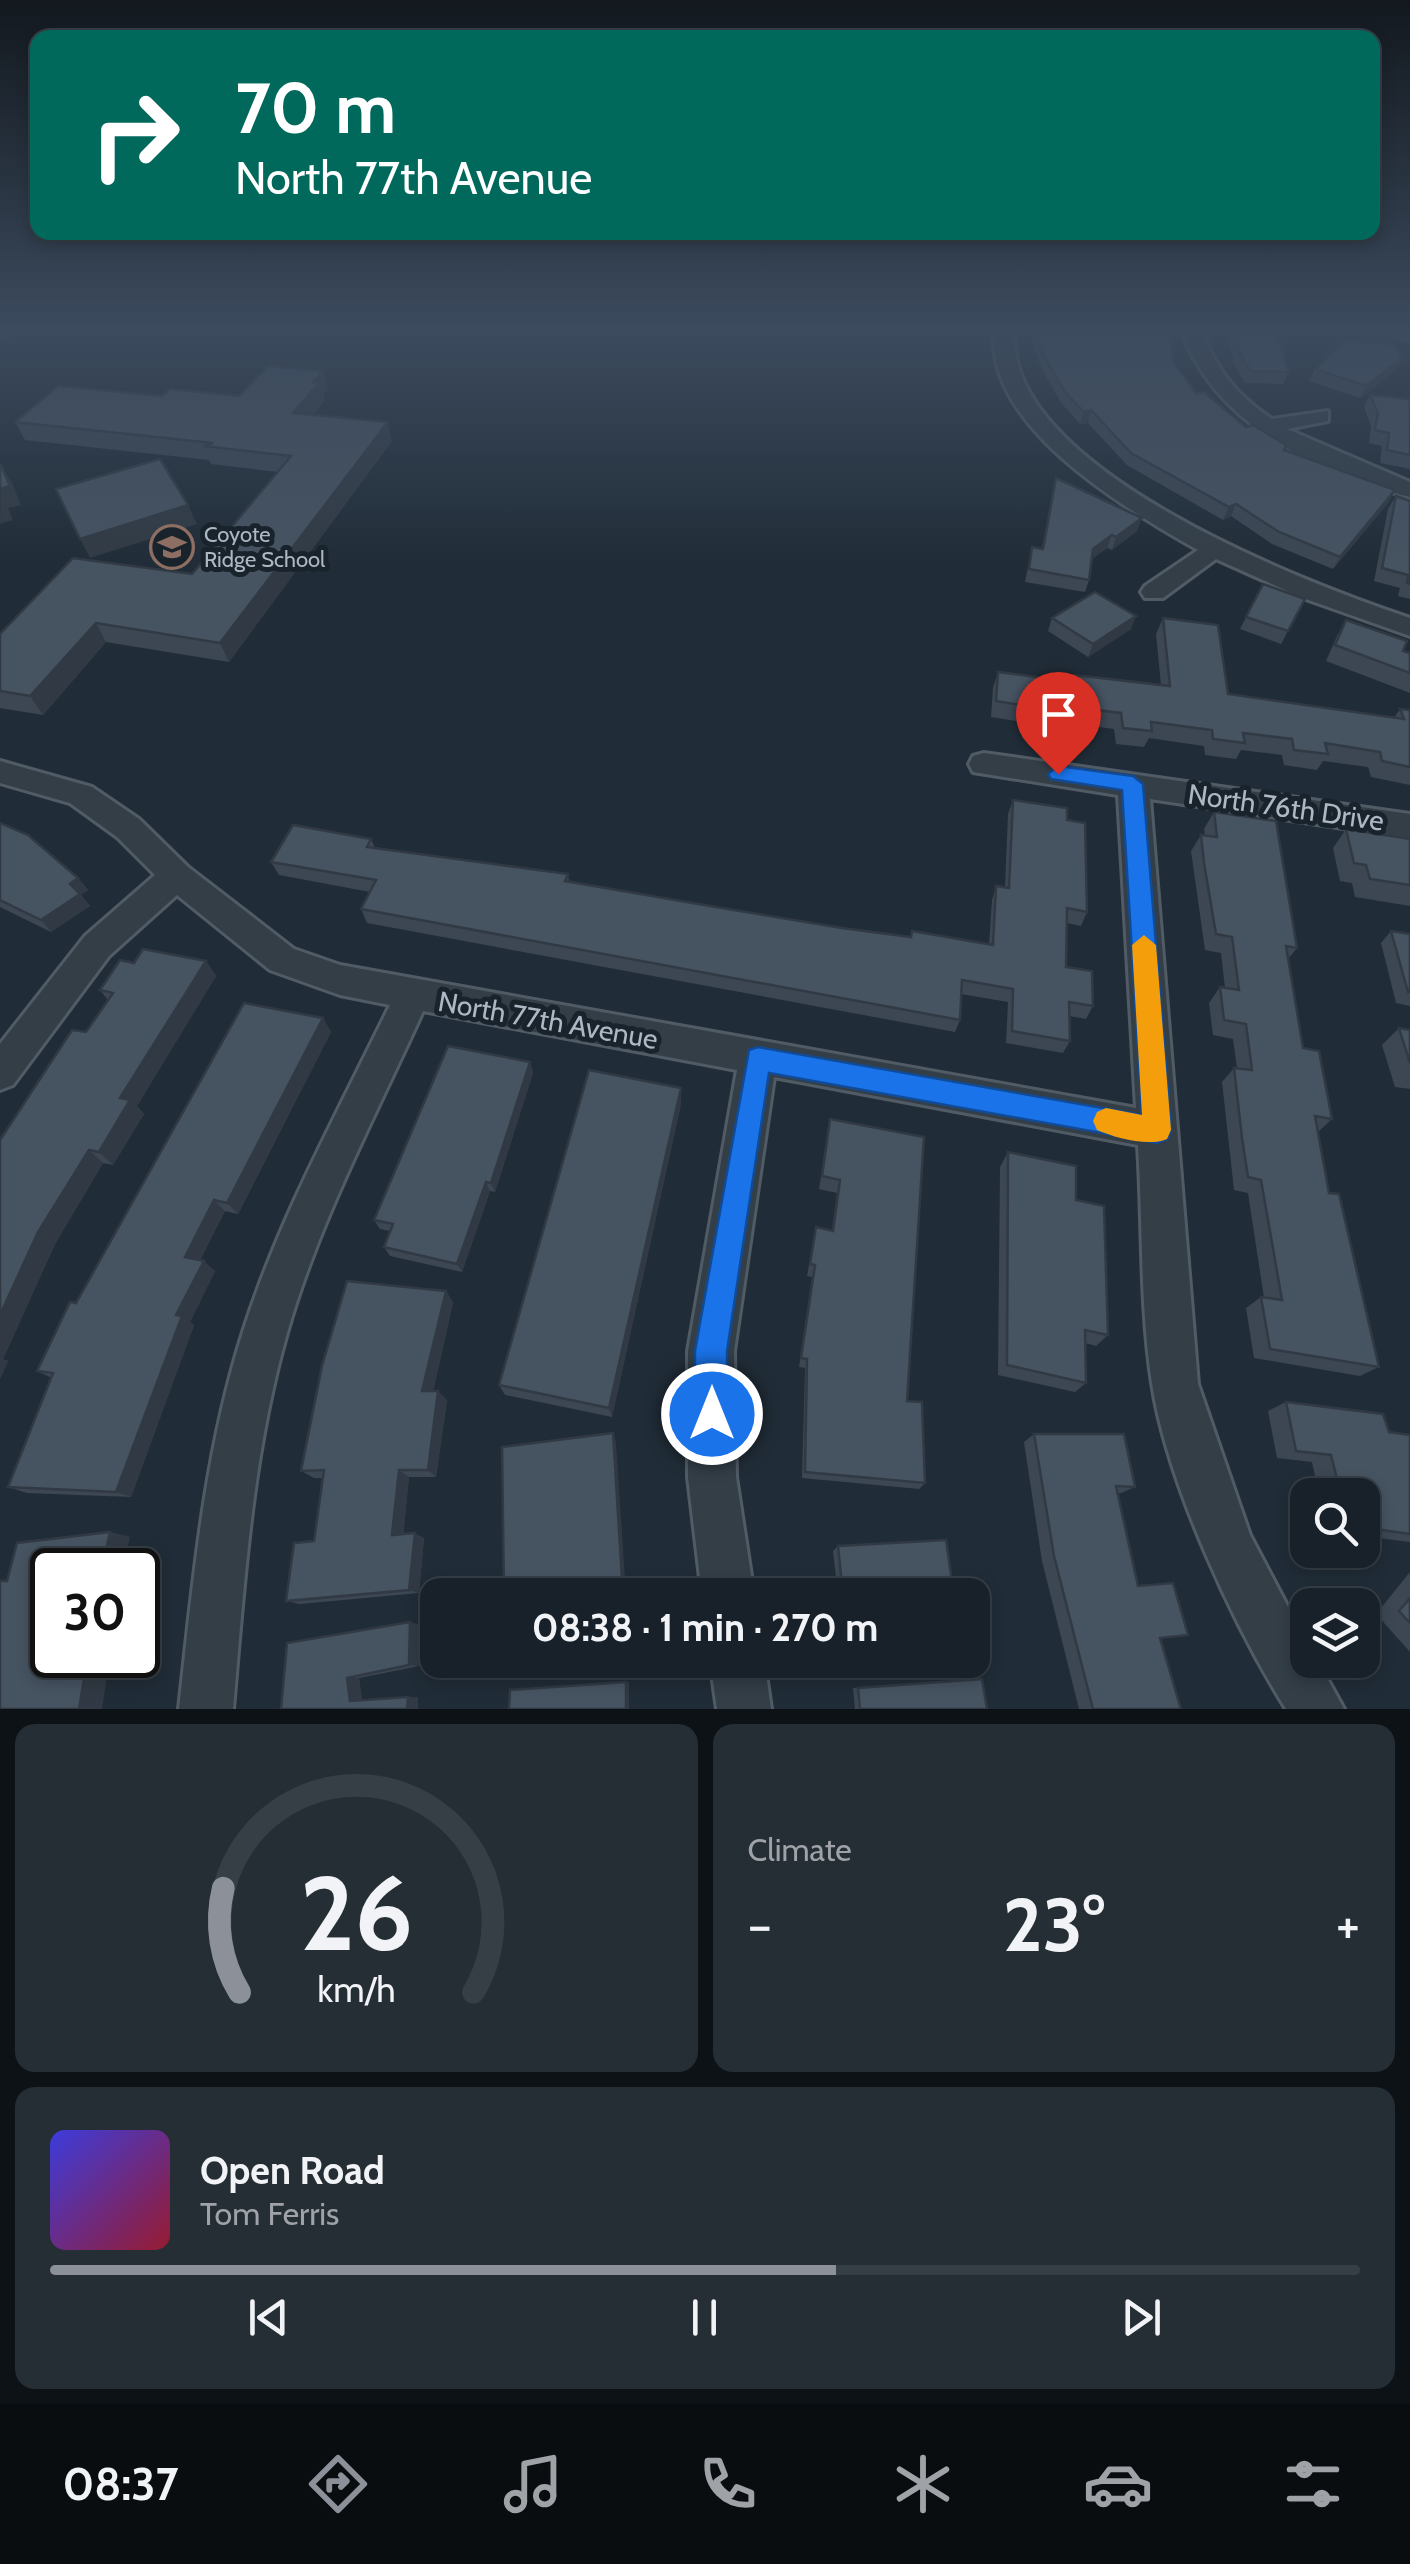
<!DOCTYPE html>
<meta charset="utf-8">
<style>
body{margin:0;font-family:Cabin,sans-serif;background:#252e35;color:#f1f3f6;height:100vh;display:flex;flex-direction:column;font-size:38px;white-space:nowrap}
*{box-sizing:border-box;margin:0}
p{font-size:32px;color:#9fa3a8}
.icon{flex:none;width:55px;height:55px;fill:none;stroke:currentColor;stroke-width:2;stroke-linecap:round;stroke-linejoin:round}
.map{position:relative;height:1709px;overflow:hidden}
.details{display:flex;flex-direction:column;gap:15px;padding:15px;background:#0d1217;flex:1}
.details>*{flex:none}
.guide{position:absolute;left:30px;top:30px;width:1350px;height:210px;border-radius:20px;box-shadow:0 5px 15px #0003,0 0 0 2px #363e46;background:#00695c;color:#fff;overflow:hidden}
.controls{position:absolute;left:1290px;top:1478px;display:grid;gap:20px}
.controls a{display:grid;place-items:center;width:90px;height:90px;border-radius:20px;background:#182129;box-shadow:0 5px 15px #0003,0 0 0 2px #363e46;font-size:50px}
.speed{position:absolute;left:30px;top:1548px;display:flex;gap:20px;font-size:50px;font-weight:700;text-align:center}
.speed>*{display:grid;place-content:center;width:130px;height:130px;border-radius:50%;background:#182129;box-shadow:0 5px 15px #0003,0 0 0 2px #363e46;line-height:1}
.speed .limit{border:5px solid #111;border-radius:15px;background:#fff;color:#111}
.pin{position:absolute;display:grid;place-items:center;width:85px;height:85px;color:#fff;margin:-102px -42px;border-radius:50% 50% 50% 0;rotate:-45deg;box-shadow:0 0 10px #0007}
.pin .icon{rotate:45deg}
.me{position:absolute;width:110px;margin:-55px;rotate:0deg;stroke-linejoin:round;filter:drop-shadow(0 0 8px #0008)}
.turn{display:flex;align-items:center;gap:35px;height:210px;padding:0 40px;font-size:45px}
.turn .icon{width:130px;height:130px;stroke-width:2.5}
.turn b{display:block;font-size:70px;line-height:85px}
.big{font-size:75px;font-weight:700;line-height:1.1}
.details .card{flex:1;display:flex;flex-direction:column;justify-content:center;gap:15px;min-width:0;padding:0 35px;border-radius:20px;background:#252e35}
.details .dial{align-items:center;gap:0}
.dial svg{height:260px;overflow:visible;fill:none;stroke:#363e46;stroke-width:7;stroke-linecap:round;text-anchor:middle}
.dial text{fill:#f1f3f6;stroke:none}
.song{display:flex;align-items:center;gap:30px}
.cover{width:120px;height:120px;border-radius:15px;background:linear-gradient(135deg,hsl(240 70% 55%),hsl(350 70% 35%))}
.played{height:10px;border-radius:5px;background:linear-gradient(90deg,#8c9099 60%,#363e46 60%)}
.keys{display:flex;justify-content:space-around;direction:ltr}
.heat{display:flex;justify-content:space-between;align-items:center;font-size:55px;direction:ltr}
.details .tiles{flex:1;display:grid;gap:15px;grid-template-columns:1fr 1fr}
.card:last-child{grid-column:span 2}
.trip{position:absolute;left:420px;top:1578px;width:570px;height:100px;border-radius:20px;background:#182129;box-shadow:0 5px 15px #0003,0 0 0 2px #363e46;font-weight:700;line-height:100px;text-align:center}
.tabs{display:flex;height:160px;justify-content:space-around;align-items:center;background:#0a0d10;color:#9fa3a8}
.tabs .icon{width:70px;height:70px}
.tabs .selected{color:#8c9099}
.tabs b{font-size:45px;color:#f1f3f6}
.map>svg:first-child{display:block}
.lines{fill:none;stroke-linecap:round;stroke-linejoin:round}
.street-casing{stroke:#515b65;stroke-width:6}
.secondary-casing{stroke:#515b65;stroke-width:5}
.street{fill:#333e47;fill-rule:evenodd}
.secondary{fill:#424d5a;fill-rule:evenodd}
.wall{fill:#3c4753}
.shaded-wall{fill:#313a44}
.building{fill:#465361;stroke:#313a44;stroke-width:2.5}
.route{fill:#1a73e8;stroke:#114b97;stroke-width:2.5}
.slow{fill:#f59e0b}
.labels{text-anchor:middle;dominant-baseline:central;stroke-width:10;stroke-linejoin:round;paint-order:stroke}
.far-poi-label{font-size:22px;fill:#aeb8c4;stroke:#19232c;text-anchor:start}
.street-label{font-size:28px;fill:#aeb8c4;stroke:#19232c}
</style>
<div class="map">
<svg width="1410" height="1709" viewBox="0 0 1410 1709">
<rect width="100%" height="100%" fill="#202c37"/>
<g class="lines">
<g class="street-casing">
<g id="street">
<path d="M 995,328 L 1015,328 C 998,466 1305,583 1410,618 L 1410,636 L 1303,598 L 1216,559 L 1163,598 L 1145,598 L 1141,592 L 1145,586 L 1198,550 C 1125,509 981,424 995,328 Z"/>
<path d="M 1181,328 L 1201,328 C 1215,369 1236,395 1272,419 L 1328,411 L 1328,421 L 1287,429 L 1410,482 L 1410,497 C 1318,474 1212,423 1181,328 Z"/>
<polygon points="1410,329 1410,341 1397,334 1400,330"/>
<path d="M 984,753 L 1410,814 L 1410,838 L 1150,799 L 1198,1384 L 1250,1535 L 1308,1645 L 1308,1660 L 1317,1660 L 1344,1709 L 1286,1709 C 1233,1624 1167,1482 1152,1383 C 1140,1306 1143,1223 1138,1145 L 774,1077 L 734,1351 L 736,1477 L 754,1595 L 702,1595 L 688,1477 L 688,1351 L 737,1070 L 423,1011 C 375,1117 319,1221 287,1333 C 252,1455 244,1583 233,1709 L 179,1709 C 193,1583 204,1454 243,1332 C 279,1218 338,1112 390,1005 L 340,995 L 270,970 L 177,895 L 109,956 L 13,1085 L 0,1090 L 0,1044 L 85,936 L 155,875 L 117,837 L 70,803 L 0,783 L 0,761 L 92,787 L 139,819 L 188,867 L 294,949 L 340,965 L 1136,1108 L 1118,795 L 973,772 L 969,764 L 973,756 Z"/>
<polygon points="710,1660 764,1660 771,1709 717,1709"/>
</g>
</g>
<g class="secondary-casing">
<polygon id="secondary" points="0,328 18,328 0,340"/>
</g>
<use href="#street" class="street"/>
<use href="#secondary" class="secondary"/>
</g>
<g class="wall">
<polygon points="1032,328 1168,328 1174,363 1197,394 1284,450 1395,490 1388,503 1333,569 1272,544 1231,516 1223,520 1127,465 1088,423 1080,424 1062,404 1041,368 1032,339"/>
<polygon points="1226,328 1289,328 1286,335 1277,334 1289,372 1283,384 1245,383 1234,363"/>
<polygon points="1402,359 1396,371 1360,398 1309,381 1315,369"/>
<polygon points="323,371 328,389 323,394 325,400 313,415 392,441 229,662 106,642 43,715 0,708 0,634 192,574 278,472 211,464 209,460 25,440 15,422 162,396 239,396"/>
<polygon points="1370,395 1410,399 1410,469 1380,463 1382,446 1369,443 1371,426 1364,407"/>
<polygon points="1056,478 1137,531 1112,550 1107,548 1092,559 1089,580 1085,592 1025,582 1032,547 1042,548"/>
<polygon points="1396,496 1410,501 1410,599 1398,596 1400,588 1374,581 1388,509"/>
<polygon points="1263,584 1305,599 1281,644 1240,629"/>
<polygon points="1052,618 1131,629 1088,657 1048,631"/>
<polygon points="1163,618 1228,694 1394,718 1400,709 1410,710 1410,785 1371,777 1368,767 1323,761 1317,770 1284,765 1282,755 1241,750 1236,759 1205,755 1204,746 1149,738 1144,747 1116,744 1114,729 1059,722 1054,735 1023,731 1023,722 991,717 993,688 998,672 1072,682 1074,675 1161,685 1156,634"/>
<polygon points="1346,620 1403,651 1410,653 1410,693 1326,661 1337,636"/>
<polygon points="1013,800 1067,820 1087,912 1081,926 1067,923 1066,967 1093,1006 1086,1019 1069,1016 1070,1041 1063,1053 1006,1043 1008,1002 961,994 960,1020 955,1032 367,923 361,909 370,892 279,875 271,862 371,839 375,848 568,874 569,881 842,928 910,937 912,931 989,944 992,900 996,886 1005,887 1008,814"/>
<polygon points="1214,812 1297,948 1288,959 1303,1048 1332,1119 1318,1132 1329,1193 1379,1367 1360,1376 1254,1358 1246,1308 1261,1297 1264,1298 1248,1193 1234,1190 1222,1082 1234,1068 1237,1068 1233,1039 1213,1035 1209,1003 1220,987 1225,988 1221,953 1205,950 1191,851 1201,835 1205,835 1204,829"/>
<polygon points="0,823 78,878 88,890 81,895 90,906 51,932 0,907"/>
<polygon points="1346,829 1410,839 1410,906 1355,897 1352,883 1340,881 1333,848"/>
<polygon points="1391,931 1410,934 1410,1006 1396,1003 1381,943"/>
<polygon points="206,961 216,976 137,1106 144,1114 113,1165 103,1163 55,1244 3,1359 8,1361 0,1379 0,1140 86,1032 108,1000 100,990 134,963"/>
<polygon points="323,1018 331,1032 238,1214 225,1211 200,1260 215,1271 190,1322 194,1325 131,1497 27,1493 8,1487 52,1378 37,1371 76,1303"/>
<polygon points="1399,1028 1410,1030 1410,1089 1395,1087 1382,1045"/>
<polygon points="530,1062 533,1073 495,1192 490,1191 462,1272 390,1256 384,1247 390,1231 380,1229 374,1220"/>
<polygon points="681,1104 612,1417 505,1395 499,1385"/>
<polygon points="830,1119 907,1401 925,1483 919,1489 802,1478 805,1368 799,1367 812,1277 807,1276 816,1227 832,1230 837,1193 819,1189"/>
<polygon points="1008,1152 1076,1200 1108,1335 1096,1346 1085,1343 1086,1383 1075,1392 998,1375 1000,1167"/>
<polygon points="446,1291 453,1303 433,1391 447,1400 436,1477 409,1477 403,1534 424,1538 419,1593 300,1604 286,1601 314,1541 323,1478 314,1478 301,1471"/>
<polygon points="1286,1402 1389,1432 1410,1435 1410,1542 1362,1536 1362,1495 1319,1495 1312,1462 1277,1458 1268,1411"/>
<polygon points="1034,1434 1135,1487 1121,1493 1118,1493 1138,1586 1160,1639 1181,1709 1079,1709 1042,1561 1024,1442"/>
<polygon points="838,1546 954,1595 838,1595 833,1551"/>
<polygon points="1410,1572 1410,1652 1376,1614"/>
<polygon points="421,1625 419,1666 359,1678 362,1700 418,1697 418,1709 281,1709"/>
<polygon points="982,1679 987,1709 855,1709 853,1688"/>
</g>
<g class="shaded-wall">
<polygon points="1402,359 1396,371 1360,398 1366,386"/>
<polygon points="323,371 328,389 323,394 325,400 299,431 293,413 313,382"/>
<polygon points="1091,410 1088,423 1080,424 1084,412"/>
<polygon points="388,422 392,441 229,662 220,643"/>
<polygon points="1,465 12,483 21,505 8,508 13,520 0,524"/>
<polygon points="1395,490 1388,503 1333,569 1340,557"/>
<polygon points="1236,504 1231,516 1223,520 1229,507"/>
<polygon points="188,505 197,524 90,558 80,539"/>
<polygon points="1142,518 1137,531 1112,550 1116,537"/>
<polygon points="1112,535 1107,548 1089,562 1093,549"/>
<polygon points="1136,616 1131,629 1088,657 1093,644"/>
<polygon points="96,623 106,642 43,715 30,696"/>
<polygon points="78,878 88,890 81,895 90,906 51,932 41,920 70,884"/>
<polygon points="206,961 216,976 137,1106 144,1114 113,1165 99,1152 120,1098"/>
<polygon points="323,1018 331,1032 238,1214 227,1203"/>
<polygon points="530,1062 533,1073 495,1192 491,1183"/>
<polygon points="681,1088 681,1104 612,1417 609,1408"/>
<polygon points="89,1150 103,1163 55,1244 3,1359 8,1361 0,1379 0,1315 38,1232"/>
<polygon points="486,1182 490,1191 462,1272 457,1264"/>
<polygon points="214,1200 225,1211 197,1267 185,1257"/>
<polygon points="204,1261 215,1271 190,1322 194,1325 131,1497 116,1492 176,1315"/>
<polygon points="446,1291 453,1303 431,1400 422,1391"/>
<polygon points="438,1391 447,1400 436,1477 428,1470"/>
<polygon points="613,1433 616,1442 626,1595 623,1595"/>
<polygon points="399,1470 409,1477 403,1540 392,1535"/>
<polygon points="110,1532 130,1537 123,1570 102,1570"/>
<polygon points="415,1533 424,1538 419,1593 409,1590"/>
<polygon points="410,1622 421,1625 419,1666 409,1665"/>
<polygon points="84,1655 110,1656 102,1709 79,1709"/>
<polygon points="347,1678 359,1678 362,1701 350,1701"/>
<rect x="626" y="1682" width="3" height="27"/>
<polygon points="408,1697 418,1697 418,1709 407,1709"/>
</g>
<g class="building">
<polygon points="1035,328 1168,328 1174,363 1197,394 1204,392 1246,427 1253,425 1286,445 1284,450 1395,490 1340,557 1279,532 1236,504 1229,507 1131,453 1091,410 1084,412 1065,392 1044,356"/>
<polygon points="1234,328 1275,328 1289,372 1250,371 1239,351"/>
<polygon points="1346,340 1396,345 1402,359 1366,386 1315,369"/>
<polygon points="268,366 323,371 313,382 320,382 293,413 388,422 220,643 96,623 30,696 0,691 0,634 73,558 192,574 291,456 204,446 213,443 15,422 58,386 162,396 170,389 239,396"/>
<polygon points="1370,395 1410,399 1410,455 1387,450 1389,433 1375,430 1378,413"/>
<polygon points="160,459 188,505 80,539 56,489"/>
<polygon points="0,465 1,465 10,486 0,489"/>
<polygon points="1056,478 1142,518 1116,537 1112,535 1093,549 1089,580 1029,569 1032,547 1043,549"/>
<polygon points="1396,496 1410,501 1410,584 1407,583 1408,575 1382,568"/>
<polygon points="1263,584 1305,599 1288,631 1246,617"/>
<polygon points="1095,592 1136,616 1093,644 1052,618"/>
<polygon points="1163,618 1218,625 1228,694 1404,719 1400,709 1410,710 1410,767 1382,761 1380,752 1325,743 1328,754 1294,750 1292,739 1243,733 1245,743 1213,739 1212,730 1151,722 1152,731 1123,728 1121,713 1060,706 1060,719 1028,715 1028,706 996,701 998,672 1075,682 1074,675 1170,686"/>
<polygon points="1346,620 1407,641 1403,651 1410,653 1410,673 1335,645"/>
<polygon points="1013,800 1067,808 1067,820 1085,823 1087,912 1067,908 1066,967 1092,971 1093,1006 1069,1002 1070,1041 1012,1031 1013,989 962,980 960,1020 361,909 376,880 271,862 293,825 371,839 367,847 568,874 565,881 710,906 842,928 911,937 912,931 993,945 996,886 1009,888"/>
<polygon points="1214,812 1276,821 1297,948 1286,946 1303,1048 1319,1051 1332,1119 1315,1116 1329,1193 1339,1194 1379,1367 1270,1349 1261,1297 1282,1300 1261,1180 1248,1177 1242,1138 1234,1068 1252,1070 1246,1024 1224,1020 1220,987 1239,990 1232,937 1216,934 1204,863 1201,835 1217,837"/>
<polygon points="0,823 28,835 78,878 70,884 80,894 41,920 0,900"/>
<polygon points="1346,829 1410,839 1410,885 1370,879 1366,865 1354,863"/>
<polygon points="1391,931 1410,934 1410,992 1408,992"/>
<polygon points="143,949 206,961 120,1098 130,1100 99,1152 89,1150 38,1232 0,1315 0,1140 72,1030 86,1032 113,993 100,990 120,960 134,963"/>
<polygon points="244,1003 323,1018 227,1203 214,1200 185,1257 204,1261 176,1315 182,1316 116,1492 8,1487 53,1373 37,1371 70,1302 76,1303"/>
<polygon points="1399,1028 1410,1030 1410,1063"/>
<polygon points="448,1046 530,1062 491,1183 486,1182 457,1264 384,1247 393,1224 374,1220"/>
<polygon points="589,1070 681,1088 609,1408 499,1385"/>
<polygon points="830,1119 924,1137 907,1401 922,1402 925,1483 805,1472 807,1359 801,1358 815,1265 810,1264 816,1227 833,1231 840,1180 822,1176"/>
<polygon points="1008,1152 1076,1166 1076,1200 1104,1206 1108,1335 1085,1330 1086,1383 1007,1365"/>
<polygon points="347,1281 446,1291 422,1391 438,1391 428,1470 399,1470 392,1535 415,1533 409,1590 286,1601 294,1543 314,1541 324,1470 301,1471 322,1366"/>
<polygon points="1286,1402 1383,1414 1389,1432 1410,1435 1410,1534 1362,1527 1362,1495 1341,1495 1331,1455 1296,1451"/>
<polygon points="613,1433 623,1595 504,1595 502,1447"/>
<polygon points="1034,1434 1124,1434 1135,1487 1116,1486 1138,1586 1173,1583 1188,1635 1160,1638 1181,1709 1093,1709 1054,1556"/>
<polygon points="110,1532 102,1570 52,1570 52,1655 88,1655 79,1709 0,1709 0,1581 7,1581 17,1543"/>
<polygon points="946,1540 954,1595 843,1595 838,1546"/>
<polygon points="1410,1598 1410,1623 1399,1611"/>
<polygon points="410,1622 409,1665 347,1678 350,1701 408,1697 407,1709 281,1709 287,1643"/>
<polygon points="982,1679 987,1709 860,1709 858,1688"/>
<polygon points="626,1682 626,1709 509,1709 510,1690"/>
</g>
<linearGradient id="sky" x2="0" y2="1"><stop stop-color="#12181e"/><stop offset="0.58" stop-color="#3c4b5e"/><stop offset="1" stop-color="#3c4b5e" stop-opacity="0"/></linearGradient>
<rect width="1410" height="567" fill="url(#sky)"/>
<polygon class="route" points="1058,766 1133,776 1143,784 1171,1130 1167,1139 1157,1143 769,1073 727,1351 728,1414 723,1426 712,1430 700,1426 695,1414 695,1351 749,1050 758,1047 1142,1115 1122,790 1051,779 1048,774"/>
<path class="slow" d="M 1144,935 L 1156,945 L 1171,1130 L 1167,1139 C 1148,1147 1116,1138 1097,1130 L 1093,1121 L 1097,1112 L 1106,1108 L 1142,1115 L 1132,945 Z"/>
<defs>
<g id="school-ring" transform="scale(2.25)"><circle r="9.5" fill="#19232c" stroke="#8d6e63" stroke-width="1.5"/><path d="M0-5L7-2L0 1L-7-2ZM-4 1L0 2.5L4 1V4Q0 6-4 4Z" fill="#8d6e63"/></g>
</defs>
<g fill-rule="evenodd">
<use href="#school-ring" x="172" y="547"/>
</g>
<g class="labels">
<g class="far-poi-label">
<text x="204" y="534">Coyote<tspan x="204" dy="25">Ridge School</tspan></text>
</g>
<g class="street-label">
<text transform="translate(1286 807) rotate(8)">North 76th Drive</text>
<text transform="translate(548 1020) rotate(10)">North 77th Avenue</text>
</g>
</g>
</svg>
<div class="controls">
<a><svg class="icon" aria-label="search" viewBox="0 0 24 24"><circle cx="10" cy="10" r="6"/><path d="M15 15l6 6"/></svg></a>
<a><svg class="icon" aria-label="layers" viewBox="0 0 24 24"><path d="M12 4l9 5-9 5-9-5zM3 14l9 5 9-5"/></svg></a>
</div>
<div class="speed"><div class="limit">30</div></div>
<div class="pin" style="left:1058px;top:774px;background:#d93025"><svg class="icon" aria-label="arrive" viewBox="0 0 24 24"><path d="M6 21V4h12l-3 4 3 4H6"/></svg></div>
<svg class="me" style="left:712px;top:1414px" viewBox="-20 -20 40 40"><circle r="17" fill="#1a73e8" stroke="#fff" stroke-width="3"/><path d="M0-11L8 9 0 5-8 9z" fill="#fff"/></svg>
<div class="trip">08:38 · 1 min · 270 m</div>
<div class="guide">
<div class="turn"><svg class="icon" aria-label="right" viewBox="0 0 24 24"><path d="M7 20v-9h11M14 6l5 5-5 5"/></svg><div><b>70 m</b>North 77th Avenue</div></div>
</div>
</div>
<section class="details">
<div class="tiles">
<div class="card dial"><svg viewBox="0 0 100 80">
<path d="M14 69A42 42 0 1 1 86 69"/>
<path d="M14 69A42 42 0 0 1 9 37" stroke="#8c9099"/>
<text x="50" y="56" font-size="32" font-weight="700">26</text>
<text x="50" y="72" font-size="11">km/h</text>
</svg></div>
<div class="card"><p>Climate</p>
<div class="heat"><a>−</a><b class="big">23°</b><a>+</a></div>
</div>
<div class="card">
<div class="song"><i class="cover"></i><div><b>Open Road</b><p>Tom Ferris</p></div></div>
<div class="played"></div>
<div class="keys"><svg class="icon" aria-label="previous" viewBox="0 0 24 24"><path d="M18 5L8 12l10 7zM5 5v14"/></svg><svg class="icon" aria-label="pause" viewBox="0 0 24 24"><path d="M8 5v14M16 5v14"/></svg><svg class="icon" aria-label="next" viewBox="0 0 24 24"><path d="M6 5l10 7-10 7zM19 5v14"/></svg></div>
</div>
</div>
</section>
<nav class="tabs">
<b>08:37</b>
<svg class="icon selected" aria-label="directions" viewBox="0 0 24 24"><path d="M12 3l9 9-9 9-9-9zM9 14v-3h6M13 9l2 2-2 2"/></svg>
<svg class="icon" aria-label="music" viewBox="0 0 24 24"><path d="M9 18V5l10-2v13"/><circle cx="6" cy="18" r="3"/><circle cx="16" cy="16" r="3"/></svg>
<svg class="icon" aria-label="phone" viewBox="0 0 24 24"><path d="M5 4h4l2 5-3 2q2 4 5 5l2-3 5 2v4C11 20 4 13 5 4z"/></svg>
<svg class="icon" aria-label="climate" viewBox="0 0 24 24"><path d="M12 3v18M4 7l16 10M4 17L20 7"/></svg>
<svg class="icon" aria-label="car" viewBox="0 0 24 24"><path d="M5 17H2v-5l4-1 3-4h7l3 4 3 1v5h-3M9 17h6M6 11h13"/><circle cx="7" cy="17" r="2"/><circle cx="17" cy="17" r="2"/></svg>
<svg class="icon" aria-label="filters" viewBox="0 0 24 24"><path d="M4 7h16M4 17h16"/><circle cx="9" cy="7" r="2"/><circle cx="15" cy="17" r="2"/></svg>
</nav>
